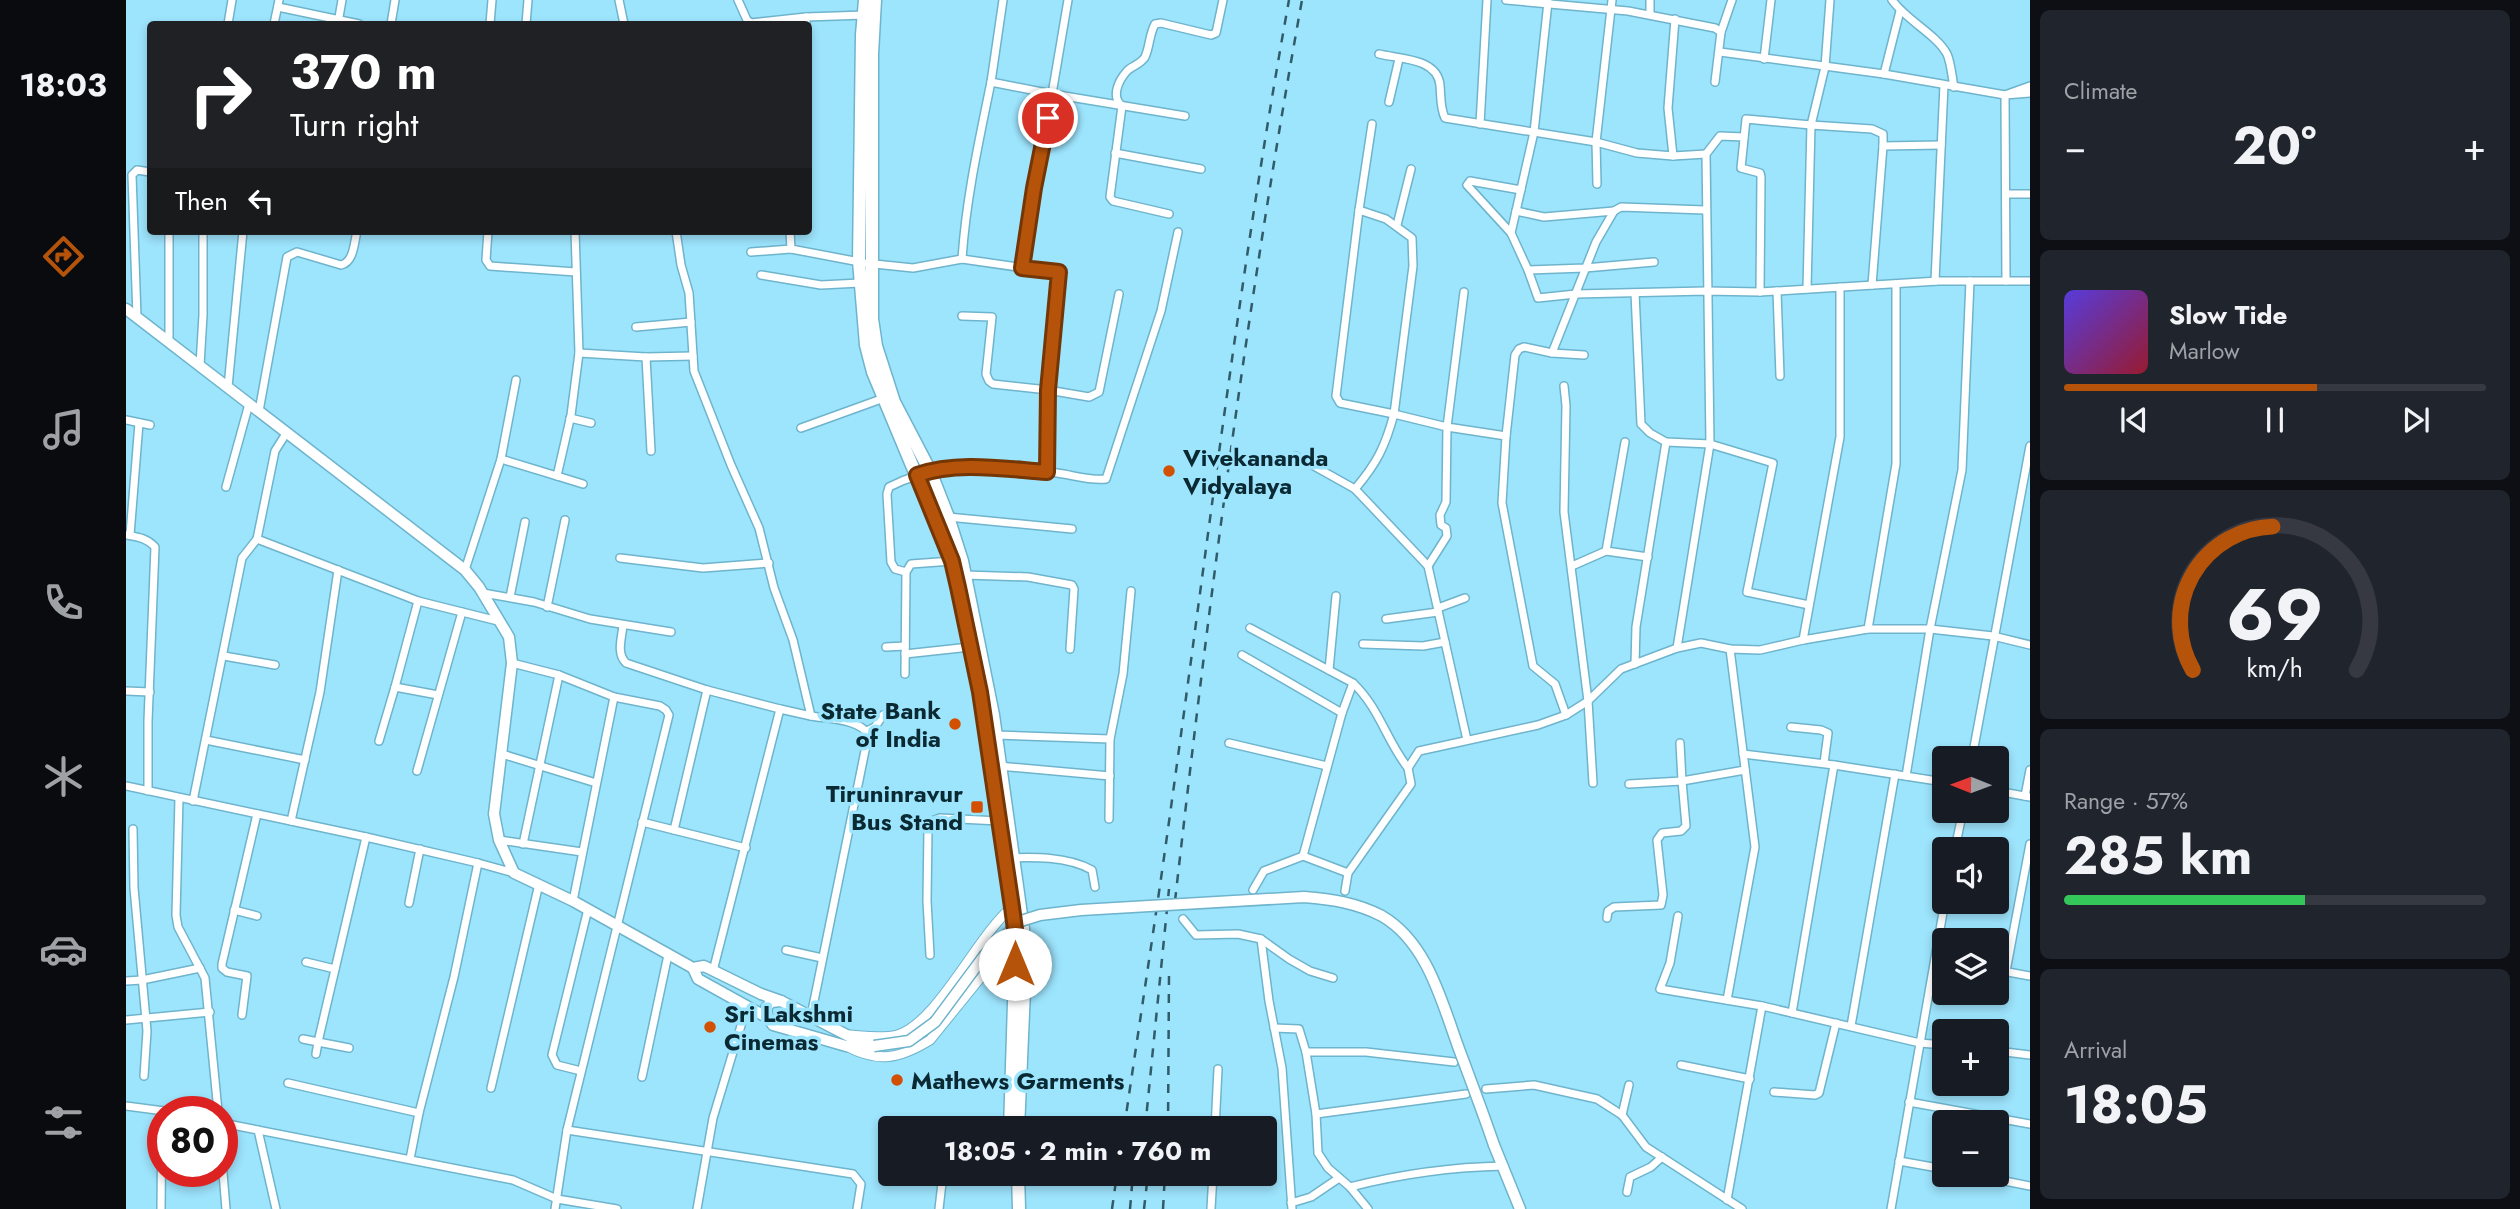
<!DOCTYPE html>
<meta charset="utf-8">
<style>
body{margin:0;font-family:Jost,sans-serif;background:#20242c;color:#f1f3f6;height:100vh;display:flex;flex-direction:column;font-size:26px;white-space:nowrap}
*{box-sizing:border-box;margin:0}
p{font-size:23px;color:#9ea1a6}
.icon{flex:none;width:38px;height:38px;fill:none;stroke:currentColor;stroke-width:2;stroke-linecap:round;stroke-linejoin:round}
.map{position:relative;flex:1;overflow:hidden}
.sheet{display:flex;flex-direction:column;gap:10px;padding:10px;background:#0d0f14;width:490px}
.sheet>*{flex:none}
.top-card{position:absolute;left:21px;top:21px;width:665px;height:214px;border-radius:7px;box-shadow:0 4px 10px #0003;background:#202124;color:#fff;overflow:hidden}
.needle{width:46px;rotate:271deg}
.fabs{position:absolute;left:1806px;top:746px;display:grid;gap:14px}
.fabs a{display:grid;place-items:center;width:77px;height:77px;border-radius:7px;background:#171b24;box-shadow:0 4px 10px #0003;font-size:35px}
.speed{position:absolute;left:21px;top:1096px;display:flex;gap:14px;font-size:35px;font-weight:700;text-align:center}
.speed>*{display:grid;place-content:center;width:91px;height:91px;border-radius:50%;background:#171b24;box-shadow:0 4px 10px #0003;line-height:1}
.speed .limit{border:10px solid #d22;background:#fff;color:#111}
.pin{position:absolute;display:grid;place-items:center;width:60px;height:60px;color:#fff;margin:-30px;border:4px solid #fff;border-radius:50%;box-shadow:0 2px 7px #0007}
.me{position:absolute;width:77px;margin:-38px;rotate:0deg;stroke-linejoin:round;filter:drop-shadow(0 0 5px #0008)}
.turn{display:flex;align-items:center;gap:24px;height:147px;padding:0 28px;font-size:32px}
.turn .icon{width:91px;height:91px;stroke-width:2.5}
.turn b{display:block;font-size:49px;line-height:60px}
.then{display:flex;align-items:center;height:66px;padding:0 28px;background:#0003;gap:14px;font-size:26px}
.big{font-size:52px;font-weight:700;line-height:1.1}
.sheet .widget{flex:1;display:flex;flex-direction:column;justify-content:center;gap:10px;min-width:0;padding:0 24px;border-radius:10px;background:#20242c}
.sheet .dial{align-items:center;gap:0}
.dial svg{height:182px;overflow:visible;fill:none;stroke:#363941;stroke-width:7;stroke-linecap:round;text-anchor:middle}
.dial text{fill:#f1f3f6;stroke:none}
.song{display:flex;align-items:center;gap:21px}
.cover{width:84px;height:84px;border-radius:10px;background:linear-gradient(135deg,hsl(250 70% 55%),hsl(350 70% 35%))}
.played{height:7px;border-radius:4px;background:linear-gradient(90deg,#b45309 60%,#363941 60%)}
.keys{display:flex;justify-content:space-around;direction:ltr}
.heat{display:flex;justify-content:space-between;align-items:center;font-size:38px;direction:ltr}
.charge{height:10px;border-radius:5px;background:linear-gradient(90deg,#34c759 57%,#363941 0)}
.trip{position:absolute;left:752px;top:1116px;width:399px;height:70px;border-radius:7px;background:#171b24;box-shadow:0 4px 10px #0003;font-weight:700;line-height:70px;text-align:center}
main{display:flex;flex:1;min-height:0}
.tab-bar{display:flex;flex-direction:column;width:126px;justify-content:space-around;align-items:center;background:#090b0e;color:#9ea1a6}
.tab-bar .icon{width:49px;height:49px}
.tab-bar .active{color:#b45309}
.tab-bar b{font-size:32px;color:#f1f3f6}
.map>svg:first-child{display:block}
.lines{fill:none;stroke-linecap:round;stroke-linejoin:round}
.minor-casing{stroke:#6eb4cc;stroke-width:10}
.tertiary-casing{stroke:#6eb4cc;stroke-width:11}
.primary-casing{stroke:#6eb4cc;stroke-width:13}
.trunk-casing{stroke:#6eb4cc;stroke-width:15}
.minor{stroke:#fff;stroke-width:7}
.tertiary{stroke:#fff;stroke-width:9}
.primary{stroke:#fff;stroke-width:10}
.trunk{stroke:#fff;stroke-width:12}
.rail{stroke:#315b69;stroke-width:2.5;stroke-dasharray:9 9;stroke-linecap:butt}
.primary-bridge-casing{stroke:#6eb4cc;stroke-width:13;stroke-linecap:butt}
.primary-bridge{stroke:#fff;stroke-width:10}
.route-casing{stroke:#753606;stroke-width:18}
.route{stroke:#b45309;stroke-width:12}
.poi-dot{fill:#d34f02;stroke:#9de4fd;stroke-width:2.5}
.labels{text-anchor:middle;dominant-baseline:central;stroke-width:7;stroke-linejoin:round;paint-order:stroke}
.poi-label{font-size:24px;font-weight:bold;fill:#0a2932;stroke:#9de4fd;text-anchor:start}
</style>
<main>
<nav class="tab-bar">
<b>18:03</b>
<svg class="icon active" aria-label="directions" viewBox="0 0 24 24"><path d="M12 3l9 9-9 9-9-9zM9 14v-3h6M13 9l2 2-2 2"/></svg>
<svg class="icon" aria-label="music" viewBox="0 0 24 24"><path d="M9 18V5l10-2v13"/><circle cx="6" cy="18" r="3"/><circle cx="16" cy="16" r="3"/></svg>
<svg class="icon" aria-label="phone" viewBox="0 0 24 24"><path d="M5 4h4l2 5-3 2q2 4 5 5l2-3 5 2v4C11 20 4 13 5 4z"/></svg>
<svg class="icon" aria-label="climate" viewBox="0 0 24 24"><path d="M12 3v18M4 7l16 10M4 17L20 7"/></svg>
<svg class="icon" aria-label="car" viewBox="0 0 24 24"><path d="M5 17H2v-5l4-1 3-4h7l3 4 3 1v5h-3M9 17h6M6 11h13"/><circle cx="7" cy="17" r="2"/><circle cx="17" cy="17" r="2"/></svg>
<svg class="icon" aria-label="filters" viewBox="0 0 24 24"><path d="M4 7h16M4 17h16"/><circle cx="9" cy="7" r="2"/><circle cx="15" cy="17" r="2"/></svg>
</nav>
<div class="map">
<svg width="1904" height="1209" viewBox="0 0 1904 1209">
<rect width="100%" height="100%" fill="#9de4fd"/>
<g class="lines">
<g class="minor-casing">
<g id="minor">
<polyline points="493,0 498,24"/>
<polyline points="612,0 621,20 625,23 680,17"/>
<polyline points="942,0 926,94 1059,116"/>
<polyline points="1380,0 1502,11 1589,28 1595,32 1589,82"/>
<path d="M 1766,0 C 1780,20 1810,34 1821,54 C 1825,63 1826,77 1828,87"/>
<polyline points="152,7 233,24"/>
<polyline points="1524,14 1524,0"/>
<polyline points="1549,19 1542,108 1547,156 1580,154"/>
<polyline points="212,23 216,0"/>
<polyline points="102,24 106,0"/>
<polyline points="148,24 153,0"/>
<polyline points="265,24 269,0"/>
<polyline points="364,24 366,0"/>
<polyline points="400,24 402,0"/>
<polyline points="680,24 680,17 739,15"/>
<polyline points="1595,32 1606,0"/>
<polyline points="1594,52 1758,74 1879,95 1904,93"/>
<path d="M 1253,54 C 1274,59 1311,58 1314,85 C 1315,96 1314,108 1319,118 L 1470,142 L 1511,153 L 1547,156"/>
<polyline points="1638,59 1645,0"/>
<polyline points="1758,74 1774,11"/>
<polyline points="865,82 877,0"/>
<polyline points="1904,86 1879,95 1880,281 1904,281"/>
<polyline points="1263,102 1273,59"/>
<polyline points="1354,124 1361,0"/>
<polyline points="989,153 1075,169"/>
<polyline points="1471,184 1470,142 1486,0"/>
<polyline points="1395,190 1344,181 1341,185 1385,233 1402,270 1412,298 1450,294 1580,291 1634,292 1812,281 1880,281"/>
<polyline points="1880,194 1904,194"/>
<polygon points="1233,210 1260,219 1286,238 1287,266 1268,414 1214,403 1210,396"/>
<polyline points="1233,210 1246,124"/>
<polyline points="1390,211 1418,217 1488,211"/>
<path d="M 1043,214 L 987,201 L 984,197 L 996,106 C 985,97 992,81 1001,71 C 1006,66 1015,64 1019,57 C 1024,46 1023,35 1029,24 L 1035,23 L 1085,35 L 1090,33 L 1097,0"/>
<polyline points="1271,225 1285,169"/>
<polyline points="43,231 43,340"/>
<polyline points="362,231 360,260 364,266 450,272"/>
<polyline points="550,231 555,265 563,293 568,371 605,465 633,528 648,588 667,640 685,716 654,709 587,971"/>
<polyline points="664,231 665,249 739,263 787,268 836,259 933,273 922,390 921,472"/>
<polyline points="1385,233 1408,132 1422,2"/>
<polyline points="625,252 665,249"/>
<path d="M 836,259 C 840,199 853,141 865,82 L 926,94 L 908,188 L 896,268"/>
<polyline points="1402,270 1459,268 1528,262"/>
<polyline points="635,275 695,285 734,283"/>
<polyline points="1809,281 1818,85"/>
<polyline points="1746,285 1757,146 1815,145"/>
<polyline points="1681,289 1685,125 1746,129 1757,134 1757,146"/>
<polyline points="1651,291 1654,376"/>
<polyline points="1338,292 1321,427 1380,436"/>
<polyline points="1634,292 1635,177 1634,173 1615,168 1620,119 1685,125 1699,67 1704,0"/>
<polyline points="1509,293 1515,424 1524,433 1540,442 1510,627 1509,664"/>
<polyline points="836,316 866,317 860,374 863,381 867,384 922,390 963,397 973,392 993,294"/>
<polyline points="11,317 6,175 11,170 24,172"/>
<polyline points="510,327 565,322"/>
<polyline points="453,353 520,357 567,356"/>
<polyline points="1426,353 1470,242 1488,211 1495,207 1579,210"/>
<polyline points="520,357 525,451"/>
<polyline points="74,365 77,315 77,231"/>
<polyline points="1438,386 1440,406 1438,512 1462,701 1467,783"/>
<polyline points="102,387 117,231"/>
<path d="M 133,411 L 161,257 L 171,252 L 215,265 C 228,262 228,243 231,231"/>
<polyline points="444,418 465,423"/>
<polyline points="0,420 24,425"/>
<polyline points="675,428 758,398"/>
<polyline points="1540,442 1584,444 1647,463 1621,592 1683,605"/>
<polyline points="1170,456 1229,489 1302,566 1341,740"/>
<polyline points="375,459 431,476 445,415 453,353 449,231"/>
<polyline points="431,476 457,484"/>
<polyline points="100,487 123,404"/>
<path d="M 1229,489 C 1251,463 1259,447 1268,414 L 1321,427 L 1320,502 L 1314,515 L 1315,525 L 1320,528 L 1321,536 L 1302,566"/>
<polyline points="822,517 946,529"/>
<path d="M 0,535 C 12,537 21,538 29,547 L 22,721 L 22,791"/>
<polyline points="4,535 13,423"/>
<polyline points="131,539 292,601 269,687"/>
<polyline points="1480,551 1499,442"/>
<polyline points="494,558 577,568 643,563"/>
<polyline points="1446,566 1480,551 1522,557"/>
<polyline points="339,570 375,459 390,380"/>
<path d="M 780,572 L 769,569 L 765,562 L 761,494 L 763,487 C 803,466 843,467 887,470 C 901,471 916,471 931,473 C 947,475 964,481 980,479 L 1035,311 L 1052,232"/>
<polyline points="839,575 902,577 946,585 948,589 944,649"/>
<polyline points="357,593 408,602 464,619 545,632"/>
<polyline points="384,597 399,522"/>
<polyline points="292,601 372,621"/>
<polyline points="421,607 439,520"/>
<polyline points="1312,608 1339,598"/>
<polyline points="1260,619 1312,612"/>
<path d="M 497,625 C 496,638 490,653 500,663 L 581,690 L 654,709"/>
<path d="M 1124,628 L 1227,683 C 1254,709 1260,740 1282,768"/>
<polyline points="1742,629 1770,464 1770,284"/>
<polyline points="1677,640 1714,437 1714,287"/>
<polyline points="1237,644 1297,646 1319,642"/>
<polyline points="760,647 779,646"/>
<polyline points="1551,648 1584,444 1580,154 1594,136 1618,137"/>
<polyline points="779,654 844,647"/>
<polyline points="1116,655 1216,713"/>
<polyline points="98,656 149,665"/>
<polyline points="386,663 433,675 488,697 447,901"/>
<polyline points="1203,670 1210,596"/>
<polyline points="779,674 780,572 785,564 826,561"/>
<polyline points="0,691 24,692"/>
<polyline points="1440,715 1429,684 1407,666 1376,503 1380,436 1389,355 1393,349 1398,347 1426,353 1458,355"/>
<polyline points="1665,727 1695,730 1702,733 1698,763"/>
<polyline points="741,731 749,727 757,715"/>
<polyline points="870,735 984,739 997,674 1005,591"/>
<polyline points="80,740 179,760"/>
<polyline points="253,741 269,687 312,695"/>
<polyline points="1103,743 1201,766"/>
<polyline points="376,754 470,783"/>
<polyline points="1617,754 1708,765 1818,782"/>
<polyline points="1846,758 1904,446"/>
<polyline points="873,766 984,776"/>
<polyline points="291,771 336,612"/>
<polyline points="1780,776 1804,629 1836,470 1844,281"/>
<polyline points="1503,784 1556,781 1554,743"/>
<polyline points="0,786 240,837 352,863"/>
<polyline points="1871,791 1904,797"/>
<polyline points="1899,796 1904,770"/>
<polyline points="53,798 50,915 52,927 79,978 92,1111"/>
<polyline points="67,801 116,558 131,539 149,451 161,432"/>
<polyline points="983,819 984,739"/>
<polyline points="165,821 194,692 212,570"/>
<polyline points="516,822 620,848"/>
<polyline points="7,829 8,888 21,1031 18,1076"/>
<polyline points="548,830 581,690"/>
<polyline points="373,840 456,852"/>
<polyline points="397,844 433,675"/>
<polyline points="1829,849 1837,810"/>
<polyline points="1177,856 1216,713 1227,683"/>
<path d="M 879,858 C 907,857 941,856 966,870 L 969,887"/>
<polyline points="1127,890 1138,871 1177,856 1222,873"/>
<polyline points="1219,891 1222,873 1285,784 1282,768 1293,751 1412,725 1440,715 1462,701 1495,669 1551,648 1575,643 1604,649 1634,650 1677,640 1742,629 1804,629 1867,636 1904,645"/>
<polyline points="283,903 294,849"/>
<polyline points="108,910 131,916"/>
<polyline points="1552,916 1544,963 1534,989 1636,1006 1794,1043 1818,1045"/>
<polyline points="1481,918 1482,911 1488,907 1535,905 1537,895 1531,840 1536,833 1555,831 1560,826 1556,781 1619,770"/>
<polyline points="1057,919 1070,935 1112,934 1135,939 1163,959 1184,971 1207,978"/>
<polyline points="1135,939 1143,1001 1156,1068 1166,1209"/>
<polyline points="660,950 696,958"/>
<polyline points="804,955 801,901 802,828 806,821 814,818 873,821"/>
<polyline points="180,962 209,969"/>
<polyline points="1871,970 1904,976"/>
<polyline points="1880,971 1904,844"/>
<polyline points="0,981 16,980 74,968"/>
<polyline points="1601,1000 1629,847 1604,649"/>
<polyline points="1666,1013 1708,765"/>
<polyline points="116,1015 121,976 101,972 96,968 96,964 131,814"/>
<path d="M 685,1016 L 742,736 C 737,719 701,719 685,716"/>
<polyline points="0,1020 84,1012"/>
<polyline points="1725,1026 1769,774"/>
<polyline points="1148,1028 1173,1029 1180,1052 1190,1114 1192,1153 1202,1168 1224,1187 1242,1209"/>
<polyline points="177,1039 192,1042 190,1054"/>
<polyline points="223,1048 192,1042 240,837"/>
<polyline points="1871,1051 1904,1055"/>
<polyline points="1180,1052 1240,1052 1328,1062"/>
<polyline points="1555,1065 1624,1079"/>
<polyline points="455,1071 431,1065 426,1055 462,909"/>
<polyline points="516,1077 542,955"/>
<polyline points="162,1083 293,1113"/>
<polyline points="365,1088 413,884"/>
<polyline points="1360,1089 1408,1085 1471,1099 1496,1115 1520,1147 1616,1209"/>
<polyline points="1648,1092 1689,1095 1693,1093 1710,1023"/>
<polyline points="1783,1102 1904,1124"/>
<polyline points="0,1106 38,1111"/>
<polyline points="1190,1114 1340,1094"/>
<polyline points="1496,1115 1503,1085"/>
<polyline points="96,1123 387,1180 431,1199 491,1209"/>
<polyline points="1089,1129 1092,1069"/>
<polyline points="132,1130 150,1209"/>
<polyline points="441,1130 727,1174 735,1184 731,1209"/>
<polyline points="284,1159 293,1113 328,977 352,863 388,873"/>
<polyline points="96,1161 100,1209"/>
<polyline points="1773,1161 1818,1169"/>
<polyline points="1844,1174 1904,1186"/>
<path d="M 1224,1187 C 1275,1174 1325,1167 1378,1166"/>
<polyline points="1501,1192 1504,1177 1525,1167 1536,1157"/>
<polyline points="1601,1200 1636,1006"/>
<polyline points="1165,1203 1185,1197 1213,1178"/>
<polyline points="35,1209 36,1111"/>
<polyline points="429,1209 441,1130 543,715 540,710 534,706 488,697"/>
<polyline points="571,1209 587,1118 621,1006"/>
<polyline points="813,1209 817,1174"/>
<polyline points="1085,1209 1087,1174"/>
<polyline points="1765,1209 1819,901"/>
</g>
</g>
<g class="tertiary-casing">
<g id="tertiary">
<path d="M 723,1035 C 738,1036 756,1039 771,1035 C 811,1024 851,936 886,907"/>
<path d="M 720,1046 C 752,1063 773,1059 804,1040 L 889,935"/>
</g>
</g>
<g class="primary-casing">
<g id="primary">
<polyline points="0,309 339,570 353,587 383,637 386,663 368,814 373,840 388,873 447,901 567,968 578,966 635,994 655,1001"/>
<polyline points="567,968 572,979 642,1018"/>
<polyline points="738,1044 655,1001 645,1002 640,1008 642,1018 647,1025 720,1046 748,1046"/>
<polyline points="1368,1145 1394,1209"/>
</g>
</g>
<g class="trunk-casing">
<g id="trunk">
<polyline points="739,0 736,35 733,261 740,345 747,372 826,561 847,659"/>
<polyline points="749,0 746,54 746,319 750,346 768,402 804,471 822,517 836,561 867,715 897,929 898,990 892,1129"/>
<polyline points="854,691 868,787"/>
<polyline points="884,1129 890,940"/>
<polyline points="892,1174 893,1209"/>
</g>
</g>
<use href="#minor" class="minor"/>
<use href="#tertiary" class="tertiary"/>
<use href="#primary" class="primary"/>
<use href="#trunk" class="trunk"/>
<g class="rail">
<path d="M 1049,901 C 1083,600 1122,298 1176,0"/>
<path d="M 998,1129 C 1014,1019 1031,910 1046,800 C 1083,533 1115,265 1163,0"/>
<polyline points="1019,1129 1043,889"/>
<polyline points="1042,1129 1043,974"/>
<polyline points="986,1209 991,1174"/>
<polyline points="1004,1209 1007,1174"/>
<polyline points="1018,1209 1022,1174"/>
<polyline points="1037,1209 1039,1174"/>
</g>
<g class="primary-bridge-casing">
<path id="primary-bridge" d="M 748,1046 L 783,1041 L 809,1022 L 858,956 L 895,921 L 914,915 L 955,910 L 1178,897 C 1205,899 1231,903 1256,916 C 1302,943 1316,1003 1333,1049 C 1345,1081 1357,1113 1368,1145"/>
</g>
<use href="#primary-bridge" class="primary-bridge"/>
</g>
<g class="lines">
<g class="route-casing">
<path id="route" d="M 889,964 L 890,937 L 886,907 L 854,692 L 832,587 L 826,561 L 791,475 C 832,461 878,469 921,472 L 922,390 L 933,272 L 896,268 L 908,188 L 922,118"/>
</g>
<use href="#route" class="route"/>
</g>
<g class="poi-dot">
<circle cx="1043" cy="471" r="7"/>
<circle cx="829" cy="724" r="7"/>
<rect x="844" y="800" width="14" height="14" rx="3.5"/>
<circle cx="584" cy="1027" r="7"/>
<circle cx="771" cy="1080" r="7"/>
</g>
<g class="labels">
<g class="poi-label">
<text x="1057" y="457">Vivekananda<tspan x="1057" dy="28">Vidyalaya</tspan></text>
<text x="815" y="710" text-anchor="end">State Bank<tspan x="815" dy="28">of India</tspan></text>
<text x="837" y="793" text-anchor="end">Tiruninravur<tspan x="837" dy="28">Bus Stand</tspan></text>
<text x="598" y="1013">Sri Lakshmi<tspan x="598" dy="28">Cinemas</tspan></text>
<text x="785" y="1080">Mathews Garments</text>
</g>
</g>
</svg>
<div class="fabs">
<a><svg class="needle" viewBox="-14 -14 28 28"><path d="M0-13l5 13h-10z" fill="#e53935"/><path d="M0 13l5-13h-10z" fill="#9ea1a6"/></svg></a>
<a><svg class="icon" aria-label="sound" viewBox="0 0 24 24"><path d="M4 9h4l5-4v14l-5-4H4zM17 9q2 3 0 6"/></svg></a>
<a><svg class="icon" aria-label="layers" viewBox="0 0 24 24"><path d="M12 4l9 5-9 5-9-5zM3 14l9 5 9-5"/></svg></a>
<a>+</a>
<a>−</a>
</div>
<div class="speed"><div class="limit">80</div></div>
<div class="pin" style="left:922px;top:118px;background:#d93025"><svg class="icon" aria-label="arrive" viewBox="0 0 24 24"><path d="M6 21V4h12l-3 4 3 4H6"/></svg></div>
<svg class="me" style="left:889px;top:964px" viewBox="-20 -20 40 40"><circle r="19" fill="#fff"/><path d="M0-13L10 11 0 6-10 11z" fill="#b45309"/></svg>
<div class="trip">18:05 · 2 min · 760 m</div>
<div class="top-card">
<div class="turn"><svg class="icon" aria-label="right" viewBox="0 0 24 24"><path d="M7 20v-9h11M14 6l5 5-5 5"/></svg><div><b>370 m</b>Turn right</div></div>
<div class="then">Then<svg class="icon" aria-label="left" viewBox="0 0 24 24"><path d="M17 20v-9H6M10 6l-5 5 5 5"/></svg></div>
</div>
</div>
<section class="sheet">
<div class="widget"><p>Climate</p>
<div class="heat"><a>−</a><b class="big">20°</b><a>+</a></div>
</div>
<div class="widget">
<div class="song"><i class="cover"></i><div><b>Slow Tide</b><p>Marlow</p></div></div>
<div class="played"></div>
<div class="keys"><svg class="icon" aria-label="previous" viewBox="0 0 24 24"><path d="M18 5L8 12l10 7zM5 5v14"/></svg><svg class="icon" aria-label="pause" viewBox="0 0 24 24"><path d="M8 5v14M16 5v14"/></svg><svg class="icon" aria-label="next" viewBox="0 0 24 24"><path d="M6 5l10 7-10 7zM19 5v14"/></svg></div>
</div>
<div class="widget dial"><svg viewBox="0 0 100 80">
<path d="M14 69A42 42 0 1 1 86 69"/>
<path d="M14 69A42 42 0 0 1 49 6" stroke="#b45309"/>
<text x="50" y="56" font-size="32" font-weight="700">69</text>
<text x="50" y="72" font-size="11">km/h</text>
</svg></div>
<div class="widget"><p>Range · 57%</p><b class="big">285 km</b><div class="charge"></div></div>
<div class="widget"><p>Arrival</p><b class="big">18:05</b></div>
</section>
</main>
